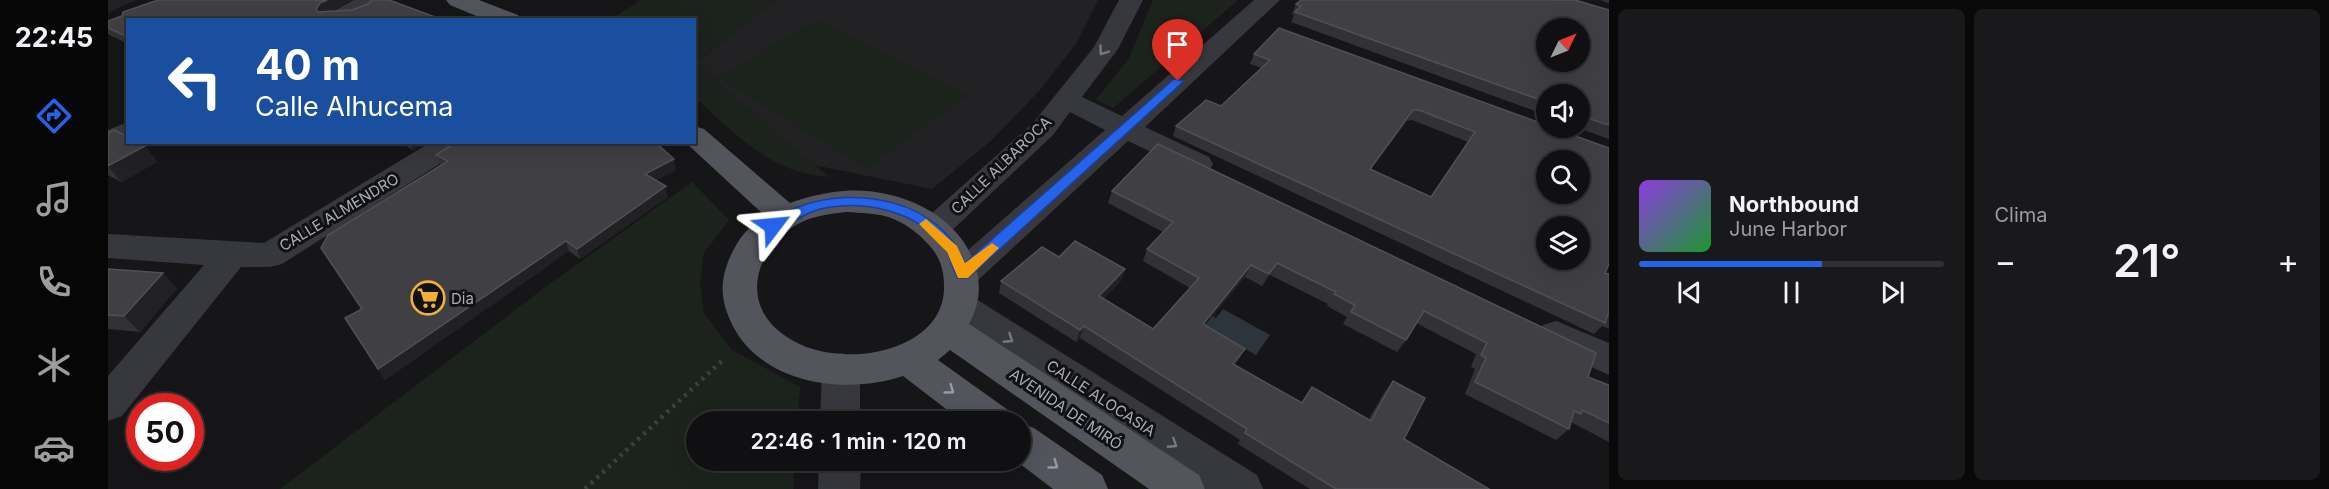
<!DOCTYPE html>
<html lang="es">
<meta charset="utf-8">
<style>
body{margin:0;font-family:Inter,sans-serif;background:#19191b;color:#f1f3f6;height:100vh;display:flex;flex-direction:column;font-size:22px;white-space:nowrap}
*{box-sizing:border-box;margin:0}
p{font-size:20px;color:#9c9d9f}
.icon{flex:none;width:33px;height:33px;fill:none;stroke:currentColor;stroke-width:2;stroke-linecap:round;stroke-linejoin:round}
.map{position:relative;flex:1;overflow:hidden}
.details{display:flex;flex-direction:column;gap:9px;padding:9px;background:#09090a;width:720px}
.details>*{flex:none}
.banner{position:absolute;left:18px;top:18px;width:570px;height:126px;border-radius:0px;box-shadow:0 6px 24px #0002,0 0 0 2px #303032;background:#1a4fa0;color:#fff;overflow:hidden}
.needle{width:39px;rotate:47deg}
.buttons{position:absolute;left:1428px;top:18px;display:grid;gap:12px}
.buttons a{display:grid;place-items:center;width:54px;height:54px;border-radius:50%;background:#101012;box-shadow:0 6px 24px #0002,0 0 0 2px #303032;font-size:30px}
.speed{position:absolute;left:18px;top:393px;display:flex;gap:12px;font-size:30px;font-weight:700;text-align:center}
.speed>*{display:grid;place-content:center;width:78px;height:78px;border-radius:50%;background:#101012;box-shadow:0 6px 24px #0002,0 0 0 2px #303032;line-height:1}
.speed .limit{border:9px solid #d22;background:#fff;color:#111}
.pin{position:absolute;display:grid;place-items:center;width:51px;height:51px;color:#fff;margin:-62px -26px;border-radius:50% 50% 50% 0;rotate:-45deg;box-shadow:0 0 6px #0007}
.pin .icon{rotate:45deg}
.me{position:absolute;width:66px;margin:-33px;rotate:61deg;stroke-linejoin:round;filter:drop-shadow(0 0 4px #0008)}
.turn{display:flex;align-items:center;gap:21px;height:126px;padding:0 30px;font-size:27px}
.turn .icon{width:78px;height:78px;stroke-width:2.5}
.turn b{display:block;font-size:42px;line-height:51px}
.big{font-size:45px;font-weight:600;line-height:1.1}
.details .card{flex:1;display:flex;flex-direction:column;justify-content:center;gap:9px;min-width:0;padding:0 21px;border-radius:9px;background:#19191b}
.song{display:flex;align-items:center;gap:18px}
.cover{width:72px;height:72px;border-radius:9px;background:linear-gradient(135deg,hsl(270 70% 55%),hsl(130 70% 35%))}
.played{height:6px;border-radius:3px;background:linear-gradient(90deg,#2563eb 60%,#303032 60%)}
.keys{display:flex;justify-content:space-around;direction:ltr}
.heat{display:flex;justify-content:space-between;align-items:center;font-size:33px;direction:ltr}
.details .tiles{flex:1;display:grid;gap:9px;grid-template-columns:repeat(2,1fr)}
.trip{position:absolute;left:578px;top:411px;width:345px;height:60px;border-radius:30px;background:#101012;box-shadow:0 6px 24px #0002,0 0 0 2px #303032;font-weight:600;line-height:60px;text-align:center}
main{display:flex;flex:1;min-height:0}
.dock{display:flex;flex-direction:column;width:108px;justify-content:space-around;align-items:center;background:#060607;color:#9c9d9f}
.dock .icon{width:42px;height:42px}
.dock .on{color:#2563eb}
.dock b{font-size:27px;color:#f1f3f6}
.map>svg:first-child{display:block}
.built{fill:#222225}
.green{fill:#1c231d}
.water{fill:#2c353c}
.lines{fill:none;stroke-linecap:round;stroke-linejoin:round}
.path{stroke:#3d3f44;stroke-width:4.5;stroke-dasharray:3 5;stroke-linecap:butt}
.minor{fill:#37383d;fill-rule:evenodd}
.major{fill:#53555c;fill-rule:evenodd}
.wall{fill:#323236;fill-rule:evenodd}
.shaded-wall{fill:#212124}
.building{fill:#3f3f44;stroke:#4f5156;stroke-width:1.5;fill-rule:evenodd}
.oneway{stroke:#757881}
.oneway2{stroke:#979ba6}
.route{fill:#2563eb;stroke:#184099;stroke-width:1.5}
.slow{fill:#f59e0b}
.labels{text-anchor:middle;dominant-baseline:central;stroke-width:6;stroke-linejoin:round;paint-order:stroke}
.street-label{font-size:15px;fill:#a8adb8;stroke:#111113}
.poi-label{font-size:15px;fill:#a8adb8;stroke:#111113;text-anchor:start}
</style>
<main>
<nav class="dock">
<b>22:45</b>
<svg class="icon on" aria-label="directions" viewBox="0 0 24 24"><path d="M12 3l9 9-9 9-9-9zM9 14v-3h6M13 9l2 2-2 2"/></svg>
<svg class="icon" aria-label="music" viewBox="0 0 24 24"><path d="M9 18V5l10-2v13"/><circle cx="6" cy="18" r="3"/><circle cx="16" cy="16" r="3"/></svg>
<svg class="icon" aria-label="phone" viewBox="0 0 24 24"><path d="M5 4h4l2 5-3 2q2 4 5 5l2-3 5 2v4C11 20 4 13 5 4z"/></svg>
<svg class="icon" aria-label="climate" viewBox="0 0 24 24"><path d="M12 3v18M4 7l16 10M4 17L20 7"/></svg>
<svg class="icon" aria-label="car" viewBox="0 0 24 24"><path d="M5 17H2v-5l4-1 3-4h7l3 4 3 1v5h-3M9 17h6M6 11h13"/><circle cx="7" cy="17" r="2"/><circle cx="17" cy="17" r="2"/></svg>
</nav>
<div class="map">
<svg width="1501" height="489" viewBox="0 0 1501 489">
<rect width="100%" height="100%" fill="#161618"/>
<polygon class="built" points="668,0 990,0 968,44 932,90 884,140 824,189 706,165 588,63"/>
<g class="green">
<path d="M 533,0 L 668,0 L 588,63 L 721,177 C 662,173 629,135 587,98 L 586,20 L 503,19 Z"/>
<polygon points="1045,0 1130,0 1005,108 988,100 1021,58"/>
<polygon points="710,19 861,94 758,169 609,77"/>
<polygon points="584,182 621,220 596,253 592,284 596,313 624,350 692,387 690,421 588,422 588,460 687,461 685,489 172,489 436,288"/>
</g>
<polygon class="water" points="1115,309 1162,335 1148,355 1091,323 1099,313 1108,318"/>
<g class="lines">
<polyline class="path" points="477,489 617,358"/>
<g class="minor">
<path d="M 246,0 L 276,0 C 262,20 236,20 215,20 L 218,15 Z"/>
<polygon points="1011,0 1035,0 1010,49 974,97 1014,116 1146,0 1172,0 1037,127 1101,157 1105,164 1101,171 1090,174 1020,141 867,283 855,287 843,283 838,274 843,265 997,130 962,112 945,135 837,237 826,240 815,237 810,229 815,221 925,123 986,47"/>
<polygon points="20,122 21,142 0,151 0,130"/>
<polygon points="323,142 359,142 355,149 174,264 162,267 133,267 14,416 0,421 0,376 96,265 0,258 0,234 156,243"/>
<polygon points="852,293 865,297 1149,475 1155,489 1098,489 839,317 834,307 839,297"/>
<polygon points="1448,321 1501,343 1501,375 1435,345 1430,335 1435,325"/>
<polygon points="733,353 746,358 752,369 752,422 712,422 714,369 720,358"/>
<polygon points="711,460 753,460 752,489 710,489"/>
</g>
<g class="major">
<polygon points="338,0 371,0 410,15 413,20 378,20 342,5"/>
<path d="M 586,126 L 596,129 L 682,203 C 699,197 718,192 736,191 C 787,187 848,212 866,262 C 874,284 872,304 861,324 L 1091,475 L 1097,489 L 1041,489 L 842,350 L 830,360 L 900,410 L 906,422 L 855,422 L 795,376 C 735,396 649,383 622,320 C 613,300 612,282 620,262 C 627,243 640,226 656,215 L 577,142 L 586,142 ZM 738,212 C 753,213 769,213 783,218 C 796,223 808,231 817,241 C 830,253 836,267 836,285 C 838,336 778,357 736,354 C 714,353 694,348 676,335 C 631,304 647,248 690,224 C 704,216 722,214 738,212 Z"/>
<polygon points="912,423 926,428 994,475 1000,489 945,489 907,460 912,460"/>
</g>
</g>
<g class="wall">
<polygon points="244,0 220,12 335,20 20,20 20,44 0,34 0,21"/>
<polygon points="1492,0 1501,0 1501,3"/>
<polygon points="1188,4 1501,10 1501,139 1470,128 1472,128 1472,94 1438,94 1438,115 1183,22 1186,15 1184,14"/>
<path d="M 1146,54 L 1438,125 L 1497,273 L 1501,274 L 1501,329 L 1494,326 L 1486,334 L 1065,136 L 1068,126 L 1113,106 L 1153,68 L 1142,64 ZM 1304,120 L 1360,142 L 1323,197 L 1263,169 L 1299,121 Z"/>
<polygon points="0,132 37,146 49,162 13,182 0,175"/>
<polygon points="291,142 318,142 305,150"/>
<polygon points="1050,144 1480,377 1501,385 1501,442 1463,422 1461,429 1448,440 1357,394 1367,369 1363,367 1368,354 1308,323 1298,340 1289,352 1235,324 1239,317 1219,306 1220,304 1162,275 1154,286 1137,277 1097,325 1131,360 1127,365 1194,403 1261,419 1276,393 1285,381 1296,439 1381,489 1202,489 1130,444 1132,440 972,338 968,342 891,293 893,281 951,257 1017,269 1013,281 995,299 1045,329 1082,288 1035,261 1039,249 1055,232 1000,203 1004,191"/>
<polygon points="328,155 568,170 548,180 560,197 472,259 461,251 277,380 270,369 254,309 333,165"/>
<polygon points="0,269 69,288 32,332 0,329"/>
</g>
<g class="shaded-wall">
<polygon points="0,0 28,0 0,13"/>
<polygon points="219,0 244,0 217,13 213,19 208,9 212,3"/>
<polygon points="1305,110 1299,121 1256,179 1262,169"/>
<polygon points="301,142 318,142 305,150"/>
<polygon points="37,146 49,162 13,182 0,166"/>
<polygon points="566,159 568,170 540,184 537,174"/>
<polygon points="558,186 560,197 472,259 469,249"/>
<polygon points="458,241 461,251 277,380 270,369"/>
<polygon points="1169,263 1162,275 1154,286 1161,274"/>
<polygon points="1143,265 1137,277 1089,335 1095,324"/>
<polygon points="1017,269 1013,281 987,308 991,296"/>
<polygon points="55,273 69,288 32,332 16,316"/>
<polygon points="976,326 972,338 968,342 972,330"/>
<polygon points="1137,349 1131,360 1119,376 1125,364"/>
</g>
<g class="building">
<polygon points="50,0 219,0 212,3 208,9 210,12 244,10 260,4 264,0 281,0 335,20 20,20 20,37 0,28 0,21 14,16 15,12"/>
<path d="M 1193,0 L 1467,0 L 1501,10 L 1501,125 L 1472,116 L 1472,94 L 1438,94 L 1438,102 L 1187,12 L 1193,6 L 1188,4 ZM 1438,28 L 1472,28 L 1472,62 L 1438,62 Z"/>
<path d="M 1171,28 L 1438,125 L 1438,128 L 1445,128 L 1501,148 L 1501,264 L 1497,273 L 1501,274 L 1501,314 L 1500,314 L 1497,323 L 1068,126 L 1098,100 L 1113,106 L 1162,60 L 1146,54 ZM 1305,110 L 1311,110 L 1367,132 L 1323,197 L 1262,169 ZM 1438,160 L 1472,160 L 1472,194 L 1438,194 ZM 1438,226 L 1472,226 L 1472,260 L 1438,260 Z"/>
<polygon points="6,130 20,137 20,142 30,142 37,146 0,166 0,132"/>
<polygon points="348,142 547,142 566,159 537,174 558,186 469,249 458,241 270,369 237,318 254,309 213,248 220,235 340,161 328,155"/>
<polygon points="1050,144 1488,353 1480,377 1501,385 1501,423 1474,410 1473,414 1466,411 1461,429 1367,382 1378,358 1373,355 1379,343 1316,311 1298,340 1243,312 1247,305 1226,294 1228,292 1169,263 1161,274 1143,265 1095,324 1137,349 1125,364 1194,403 1204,387 1263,421 1285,381 1317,398 1296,439 1381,489 1228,489 1137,433 1139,429 976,326 972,330 893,281 934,247 951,257 967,241 1017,269 991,296 1045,329 1091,278 1039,249 1065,222 1004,191"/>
<polygon points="0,269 55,273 16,316 0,315"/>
</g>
<defs><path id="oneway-chevron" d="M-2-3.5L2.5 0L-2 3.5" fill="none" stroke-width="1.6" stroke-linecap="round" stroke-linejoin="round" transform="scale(1.5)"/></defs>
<g class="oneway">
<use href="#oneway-chevron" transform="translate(995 51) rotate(125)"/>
<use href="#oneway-chevron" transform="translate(901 339) rotate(33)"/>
<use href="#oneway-chevron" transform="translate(1065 444) rotate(33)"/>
</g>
<g class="oneway2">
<use href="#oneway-chevron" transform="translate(842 390) rotate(36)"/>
<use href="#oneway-chevron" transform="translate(946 465) rotate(36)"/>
</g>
<path class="route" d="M 1066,79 L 1076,81 L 860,278 L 850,278 C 845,270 843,260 839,252 C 814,210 750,197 706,211 C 692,216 678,227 665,231 L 659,226 C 666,216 678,212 690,207 C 749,185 831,200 857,263 Z"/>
<polygon class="slow" points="818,219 849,246 857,263 884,243 891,248 860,278 850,278 839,252 811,224"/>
<defs>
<g id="supermarket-ring" transform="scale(1.725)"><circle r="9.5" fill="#111113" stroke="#f2b134" stroke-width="1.5"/><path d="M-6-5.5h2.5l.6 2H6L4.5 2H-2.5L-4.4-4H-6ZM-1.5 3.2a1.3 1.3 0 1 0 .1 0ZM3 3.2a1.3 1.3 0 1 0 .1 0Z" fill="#f2b134"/></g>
</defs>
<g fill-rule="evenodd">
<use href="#supermarket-ring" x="320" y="298"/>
</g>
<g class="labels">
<g class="street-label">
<text transform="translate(893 165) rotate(-44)">CALLE ALBAROCA</text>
<text transform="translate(231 212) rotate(-31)">CALLE ALMENDRO</text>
<text transform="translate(993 398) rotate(33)">CALLE ALOCASIA</text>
<text transform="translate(958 409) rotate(34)">AVENIDA DE MIRÓ</text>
</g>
<g class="poi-label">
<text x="343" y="298">Dia</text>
</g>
</g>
</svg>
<div class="buttons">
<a><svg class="needle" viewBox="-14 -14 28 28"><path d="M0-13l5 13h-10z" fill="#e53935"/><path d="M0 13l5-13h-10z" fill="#9c9d9f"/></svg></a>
<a><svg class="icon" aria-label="sound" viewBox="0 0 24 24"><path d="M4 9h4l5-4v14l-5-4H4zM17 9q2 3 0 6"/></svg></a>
<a><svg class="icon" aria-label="search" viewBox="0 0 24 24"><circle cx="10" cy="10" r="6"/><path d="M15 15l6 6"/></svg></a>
<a><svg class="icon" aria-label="layers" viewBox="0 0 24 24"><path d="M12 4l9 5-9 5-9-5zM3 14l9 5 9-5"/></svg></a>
</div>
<div class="speed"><div class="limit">50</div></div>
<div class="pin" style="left:1070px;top:81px;background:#d93025"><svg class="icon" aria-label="arrive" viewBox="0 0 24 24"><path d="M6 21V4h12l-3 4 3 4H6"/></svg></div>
<svg class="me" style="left:665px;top:226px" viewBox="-20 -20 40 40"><path d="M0-17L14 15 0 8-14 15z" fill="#2563eb" stroke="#fff" stroke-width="4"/></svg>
<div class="trip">22:46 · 1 min · 120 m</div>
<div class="banner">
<div class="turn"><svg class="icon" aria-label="left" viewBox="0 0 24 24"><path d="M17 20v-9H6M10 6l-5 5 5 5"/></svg><div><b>40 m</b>Calle Alhucema</div></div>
</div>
</div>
<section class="details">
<div class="tiles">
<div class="card">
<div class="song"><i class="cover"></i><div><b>Northbound</b><p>June Harbor</p></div></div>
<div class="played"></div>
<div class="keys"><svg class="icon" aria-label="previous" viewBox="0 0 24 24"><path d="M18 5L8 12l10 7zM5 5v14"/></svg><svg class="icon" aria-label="pause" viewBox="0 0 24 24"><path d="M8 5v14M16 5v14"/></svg><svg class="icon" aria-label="next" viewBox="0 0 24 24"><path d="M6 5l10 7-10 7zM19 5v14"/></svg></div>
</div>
<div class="card"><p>Clima</p>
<div class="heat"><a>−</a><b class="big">21°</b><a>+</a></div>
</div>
</div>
</section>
</main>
